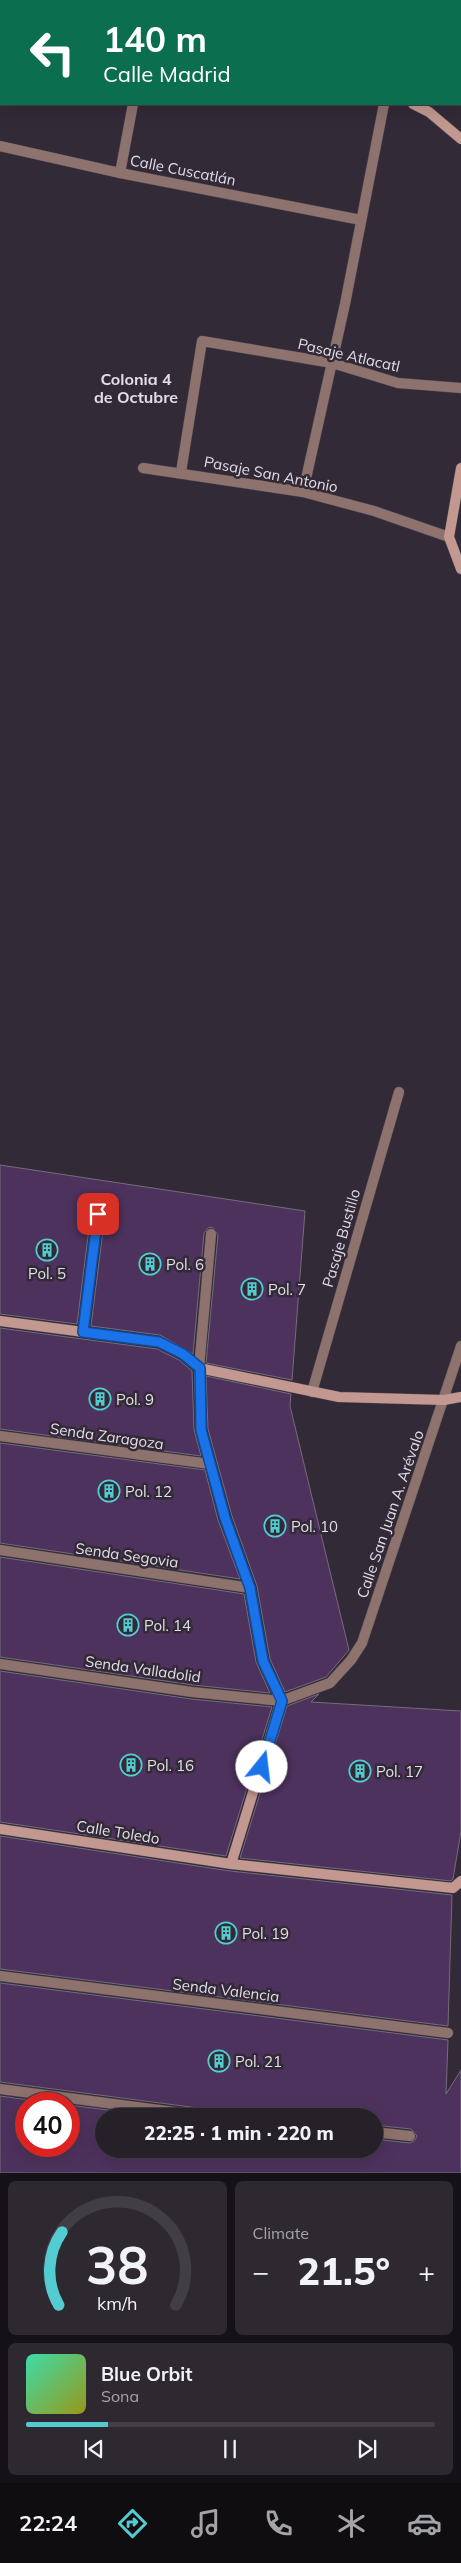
<!DOCTYPE html>
<meta charset="utf-8">
<style>
body{margin:0;font-family:Mulish,sans-serif;background:#2e2831;color:#f1f3f6;height:100vh;display:flex;flex-direction:column;font-size:19px;white-space:nowrap}
*{box-sizing:border-box;margin:0}
p{font-size:16px;color:#a4a3a8}
.icon{flex:none;width:28px;height:28px;fill:none;stroke:currentColor;stroke-width:2;stroke-linecap:round;stroke-linejoin:round}
.map{position:relative;height:2173px;overflow:hidden}
.drawer{display:flex;flex-direction:column;gap:8px;padding:8px;background:#151217;flex:1}
.drawer>*{flex:none}
.hud{position:absolute;left:0px;top:0px;width:461px;height:105px;box-shadow:0 5px 20px #0002,0 0 0 1px #423e46;background:#0b6e4f;color:#fff;overflow:hidden}
.speed{position:absolute;left:15px;top:2092px;display:flex;gap:10px;font-size:25px;font-weight:700;text-align:center}
.speed>*{display:grid;place-content:center;width:65px;height:65px;border-radius:50%;background:#262029;box-shadow:0 5px 20px #0002,0 0 0 1px #423e46;line-height:1}
.speed .limit{border:8px solid #d22;background:#fff;color:#111}
.pin{position:absolute;display:grid;place-items:center;width:42px;height:42px;color:#fff;margin:-21px;border-radius:10px;box-shadow:0 2px 8px #0006}
.me{position:absolute;width:55px;margin:-28px;rotate:16deg;stroke-linejoin:round;filter:drop-shadow(0 0 4px #0008)}
.turn{display:flex;align-items:center;gap:18px;height:105px;padding:0 20px;font-size:22px}
.turn .icon{width:65px;height:65px;stroke-width:2.5}
.turn b{display:block;font-size:35px;line-height:42px}
.big{font-size:38px;font-weight:800;line-height:1.1}
.drawer .tile{flex:1;display:flex;flex-direction:column;justify-content:center;gap:8px;min-width:0;padding:0 18px;border-radius:8px;background:#2e2831}
.drawer .dial{align-items:center;gap:0}
.dial svg{height:130px;overflow:visible;fill:none;stroke:#423e46;stroke-width:7;stroke-linecap:round;text-anchor:middle}
.dial text{fill:#f1f3f6;stroke:none}
.song{display:flex;align-items:center;gap:15px}
.cover{width:60px;height:60px;border-radius:8px;background:linear-gradient(135deg,hsl(160 70% 55%),hsl(60 70% 35%))}
.played{height:5px;border-radius:2px;background:linear-gradient(90deg,#52ccd0 20%,#423e46 20%)}
.keys{display:flex;justify-content:space-around;direction:ltr}
.heat{display:flex;justify-content:space-between;align-items:center;font-size:28px;direction:ltr}
.drawer .tiles{flex:1;display:grid;gap:8px;grid-template-columns:1fr 1fr}
.tile:last-child{grid-column:span 2}
.trip{position:absolute;left:95px;top:2108px;width:288px;height:50px;border-radius:25px;background:#262029;box-shadow:0 5px 20px #0002,0 0 0 1px #423e46;font-weight:800;line-height:50px;text-align:center}
.tab-bar{display:flex;height:80px;justify-content:space-around;align-items:center;background:#0f0d10;color:#a4a3a8}
.tab-bar .icon{width:35px;height:35px}
.tab-bar .on{color:#52ccd0}
.tab-bar b{font-size:22px;color:#f1f3f6}
.map>svg:first-child{display:block}
.building{fill:#4d325d;stroke:#756c7b}
.lines{fill:none;stroke-linecap:round;stroke-linejoin:round}
.street-casing{stroke:#4e4753;stroke-width:11}
.secondary-casing{stroke:#4e4753;stroke-width:11}
.street{stroke:#8d726d;stroke-width:10}
.secondary{stroke:#c39890;stroke-width:10}
.route-casing{stroke:#114b97;stroke-width:12}
.route{stroke:#1a73e8;stroke-width:9}
.labels{text-anchor:middle;dominant-baseline:central;stroke-width:5;stroke-linejoin:round;paint-order:stroke}
.street-label{font-size:15px;fill:#e2dde6;stroke:#322a37}
.poi-label{font-size:15px;fill:#e2dde6;stroke:#322a37;text-anchor:start}
.neighbourhood-label{font-size:16px;font-weight:bold;fill:#e2dde6;stroke:#322a37}
</style>
<div class="map">
<svg width="461" height="2173" viewBox="0 0 461 2173">
<rect width="100%" height="100%" fill="#322a37"/>
<g class="building">
<polygon points="0,1165 305,1211 292,1380 206,1363 218,1235 212,1227 208,1228 204,1233 193,1354 160,1335 91,1326 105,1215 99,1207 95,1208 91,1213 77,1324 0,1314"/>
<polygon points="0,1328 157,1349 179,1360 192,1371 194,1430 201,1456 0,1429"/>
<polygon points="206,1376 291,1394 290,1406 349,1650 326,1677 285,1692 270,1659 257,1586 232,1516 208,1429"/>
<polygon points="0,1443 205,1470 218,1520 240,1579 0,1543"/>
<polygon points="0,1557 244,1594 256,1662 270,1693 193,1685 0,1657"/>
<polygon points="0,1671 191,1699 272,1707 226,1856 0,1822"/>
<polygon points="319,1694 311,1702 461,1711 461,1831 453,1879 451,1881 240,1858 287,1706"/>
<polygon points="0,1836 230,1871 452,1895 448,2026 0,1969"/>
<polygon points="0,1983 448,2040 446,2094 461,2070 461,2173 0,2173 0,2096 59,2104 26,2104 26,2146 69,2146 69,2105 154,2116 104,2116 104,2149 374,2149 374,2139 410,2143 415,2140 417,2136 411,2129 374,2125 374,2116 212,2116 206,2109 0,2082"/>
</g>
<g class="lines">
<g class="street-casing">
<g id="street">
<polyline points="154,1 154,0"/>
<polyline points="460,61 461,59"/>
<polyline points="0,146 120,173 361,220"/>
<polyline points="120,173 133,104"/>
<polyline points="143,468 303,492 374,511 449,537"/>
<polyline points="181,472 202,341 332,363 398,383 461,388"/>
<polyline points="303,492 345,304 384,104"/>
<polyline points="83,1332 98,1214"/>
<polyline points="199,1368 211,1234"/>
<polyline points="312,1392 399,1092"/>
<polyline points="0,1436 210,1464"/>
<polyline points="0,1550 250,1588"/>
<polyline points="0,1664 192,1692 281,1701 330,1683 351,1660 362,1643 461,1346"/>
<polyline points="0,1976 448,2033"/>
<polyline points="0,2089 205,2116"/>
<polyline points="374,2132 410,2136"/>
</g>
</g>
<g class="secondary-casing">
<g id="secondary">
<polyline points="266,0 268,1"/>
<polyline points="413,104 429,112 461,139"/>
<polyline points="461,468 449,537 461,569"/>
<polyline points="0,1321 159,1342 183,1354 199,1368 339,1397 444,1400 461,1397"/>
<polyline points="199,1368 201,1430 225,1518 250,1588 263,1661 281,1701 231,1864"/>
<polyline points="0,1829 231,1864 453,1888 461,1881"/>
</g>
</g>
<use href="#street" class="street"/>
<use href="#secondary" class="secondary"/>
</g>
<g class="lines">
<g class="route-casing">
<polyline id="route" points="98,1214 83,1332 159,1342 183,1354 200,1368 201,1430 225,1518 250,1588 263,1661 282,1701 262,1767"/>
</g>
<use href="#route" class="route"/>
</g>
<defs>
<g id="building-ring" transform="scale(1.125)"><circle r="9.5" fill="#322a37" stroke="#52ccd0" stroke-width="1.5"/><path d="M-4-6H4V6H1V3H-1V6H-4ZM-2.5-4.3h1.7v1.8h-1.7ZM.8-4.3h1.7v1.8H.8ZM-2.5-1h1.7V.8h-1.7ZM.8-1h1.7V.8H.8Z" fill="#52ccd0"/></g>
</defs>
<g fill-rule="evenodd">
<use href="#building-ring" x="47" y="1250"/>
<use href="#building-ring" x="150" y="1264"/>
<use href="#building-ring" x="252" y="1289"/>
<use href="#building-ring" x="100" y="1399"/>
<use href="#building-ring" x="109" y="1491"/>
<use href="#building-ring" x="275" y="1526"/>
<use href="#building-ring" x="128" y="1625"/>
<use href="#building-ring" x="131" y="1765"/>
<use href="#building-ring" x="360" y="1771"/>
<use href="#building-ring" x="226" y="1933"/>
<use href="#building-ring" x="219" y="2061"/>
</g>
<g class="labels">
<g class="street-label">
<text transform="translate(183 170) rotate(11)">Calle Cuscatlán</text>
<text transform="translate(349 355) rotate(13)">Pasaje Atlacatl</text>
<text transform="translate(271 474) rotate(11)">Pasaje San Antonio</text>
<text transform="translate(341 1238) rotate(-74)">Pasaje Bustillo</text>
<text transform="translate(107 1436) rotate(8)">Senda Zaragoza</text>
<text transform="translate(390 1514) rotate(-71)">Calle San Juan A. Arévalo</text>
<text transform="translate(127 1555) rotate(8)">Senda Segovia</text>
<text transform="translate(143 1669) rotate(8)">Senda Valladolid</text>
<text transform="translate(118 1832) rotate(9)">Calle Toledo</text>
<text transform="translate(226 1990) rotate(7)">Senda Valencia</text>
</g>
<g class="poi-label">
<text x="166" y="1264">Pol. 6</text>
<text x="47" y="1273" text-anchor="middle">Pol. 5</text>
<text x="268" y="1289">Pol. 7</text>
<text x="116" y="1399">Pol. 9</text>
<text x="125" y="1491">Pol. 12</text>
<text x="291" y="1526">Pol. 10</text>
<text x="144" y="1625">Pol. 14</text>
<text x="147" y="1765">Pol. 16</text>
<text x="376" y="1771">Pol. 17</text>
<text x="242" y="1933">Pol. 19</text>
<text x="235" y="2061">Pol. 21</text>
</g>
<g class="neighbourhood-label">
<text x="136" y="379">Colonia 4<tspan x="136" dy="18">de Octubre</tspan></text>
</g>
</g>
</svg>
<div class="speed"><div class="limit">40</div></div>
<div class="pin" style="left:98px;top:1214px;background:#d93025"><svg class="icon" aria-label="arrive" viewBox="0 0 24 24"><path d="M6 21V4h12l-3 4 3 4H6"/></svg></div>
<svg class="me" style="left:262px;top:1767px" viewBox="-20 -20 40 40"><circle r="19" fill="#fff"/><path d="M0-13L10 11 0 6-10 11z" fill="#1a73e8"/></svg>
<div class="trip">22:25 · 1 min · 220 m</div>
<div class="hud">
<div class="turn"><svg class="icon" aria-label="left" viewBox="0 0 24 24"><path d="M17 20v-9H6M10 6l-5 5 5 5"/></svg><div><b>140 m</b>Calle Madrid</div></div>
</div>
</div>
<section class="drawer">
<div class="tiles">
<div class="tile dial"><svg viewBox="0 0 100 80">
<path d="M14 69A42 42 0 1 1 86 69"/>
<path d="M14 69A42 42 0 0 1 16 24" stroke="#52ccd0"/>
<text x="50" y="56" font-size="32" font-weight="700">38</text>
<text x="50" y="72" font-size="11">km/h</text>
</svg></div>
<div class="tile"><p>Climate</p>
<div class="heat"><a>−</a><b class="big">21.5°</b><a>+</a></div>
</div>
<div class="tile">
<div class="song"><i class="cover"></i><div><b>Blue Orbit</b><p>Sona</p></div></div>
<div class="played"></div>
<div class="keys"><svg class="icon" aria-label="previous" viewBox="0 0 24 24"><path d="M18 5L8 12l10 7zM5 5v14"/></svg><svg class="icon" aria-label="pause" viewBox="0 0 24 24"><path d="M8 5v14M16 5v14"/></svg><svg class="icon" aria-label="next" viewBox="0 0 24 24"><path d="M6 5l10 7-10 7zM19 5v14"/></svg></div>
</div>
</div>
</section>
<nav class="tab-bar">
<b>22:24</b>
<svg class="icon on" aria-label="directions" viewBox="0 0 24 24"><path d="M12 3l9 9-9 9-9-9zM9 14v-3h6M13 9l2 2-2 2"/></svg>
<svg class="icon" aria-label="music" viewBox="0 0 24 24"><path d="M9 18V5l10-2v13"/><circle cx="6" cy="18" r="3"/><circle cx="16" cy="16" r="3"/></svg>
<svg class="icon" aria-label="phone" viewBox="0 0 24 24"><path d="M5 4h4l2 5-3 2q2 4 5 5l2-3 5 2v4C11 20 4 13 5 4z"/></svg>
<svg class="icon" aria-label="climate" viewBox="0 0 24 24"><path d="M12 3v18M4 7l16 10M4 17L20 7"/></svg>
<svg class="icon" aria-label="car" viewBox="0 0 24 24"><path d="M5 17H2v-5l4-1 3-4h7l3 4 3 1v5h-3M9 17h6M6 11h13"/><circle cx="7" cy="17" r="2"/><circle cx="17" cy="17" r="2"/></svg>
</nav>
